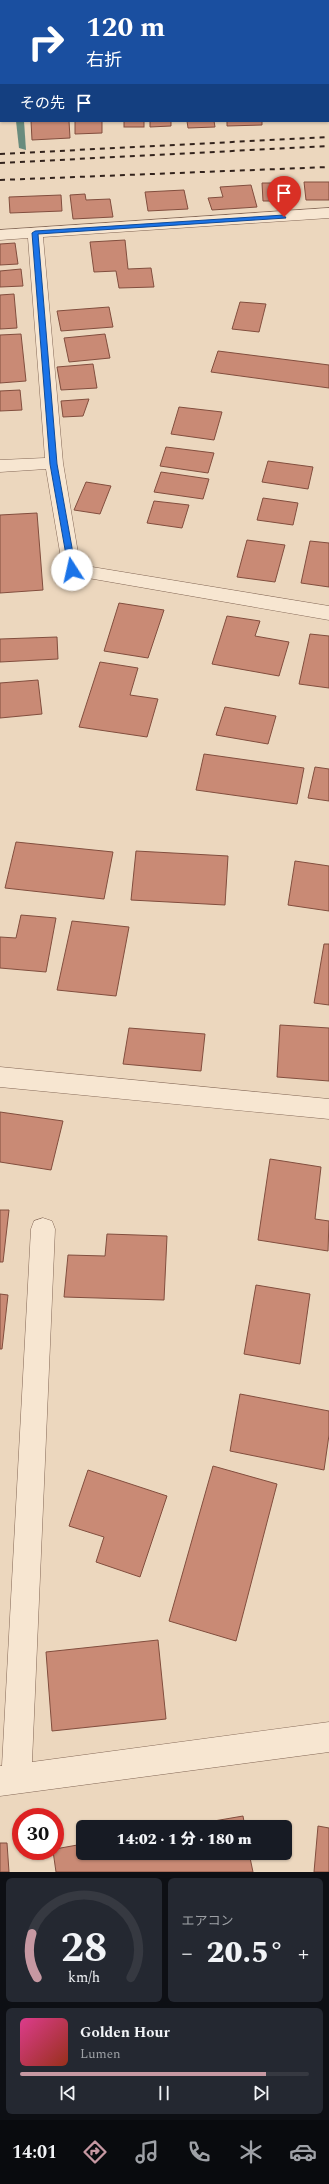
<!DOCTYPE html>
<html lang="ja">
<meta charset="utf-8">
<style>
body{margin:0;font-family:Spectral,"Noto Sans JP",serif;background:#242831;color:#f1f3f6;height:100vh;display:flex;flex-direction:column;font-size:15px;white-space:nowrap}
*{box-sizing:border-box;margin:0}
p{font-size:13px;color:#9ea1a6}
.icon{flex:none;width:22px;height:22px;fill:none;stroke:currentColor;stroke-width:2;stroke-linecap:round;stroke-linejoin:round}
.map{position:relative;height:1872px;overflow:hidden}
.panel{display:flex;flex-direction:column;gap:6px;padding:6px;background:#0d0f14;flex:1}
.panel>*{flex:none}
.hud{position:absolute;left:0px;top:0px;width:329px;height:122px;box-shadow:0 1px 3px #0004;background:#1a4fa0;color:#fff;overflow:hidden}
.speed{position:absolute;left:12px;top:1808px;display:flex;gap:8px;font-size:20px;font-weight:700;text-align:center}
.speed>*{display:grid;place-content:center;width:52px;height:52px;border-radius:50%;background:#171b24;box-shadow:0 1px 3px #0004;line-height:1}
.speed .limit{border:6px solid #d22;background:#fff;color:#111}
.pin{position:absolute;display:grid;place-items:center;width:34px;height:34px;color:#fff;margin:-41px -17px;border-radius:50% 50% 50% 0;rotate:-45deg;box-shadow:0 0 4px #0007}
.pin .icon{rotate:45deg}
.me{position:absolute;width:44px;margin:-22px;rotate:350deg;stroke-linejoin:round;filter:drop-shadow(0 0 3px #0008)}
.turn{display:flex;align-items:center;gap:14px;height:84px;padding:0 20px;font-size:18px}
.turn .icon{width:52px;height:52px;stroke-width:2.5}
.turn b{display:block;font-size:28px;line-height:34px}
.then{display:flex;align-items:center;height:38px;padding:0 20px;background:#0003;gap:8px;font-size:15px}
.big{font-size:30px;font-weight:800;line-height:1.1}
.panel .widget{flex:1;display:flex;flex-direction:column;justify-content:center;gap:6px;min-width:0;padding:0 14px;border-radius:6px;background:#242831}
.panel .dial{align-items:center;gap:0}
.dial svg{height:104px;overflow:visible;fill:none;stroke:#363941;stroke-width:7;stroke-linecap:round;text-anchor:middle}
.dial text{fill:#f1f3f6;stroke:none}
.song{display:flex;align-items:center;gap:12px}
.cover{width:48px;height:48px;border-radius:6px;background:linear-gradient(135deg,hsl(330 70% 55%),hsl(10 70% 35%))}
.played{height:4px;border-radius:2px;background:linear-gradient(90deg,#c698a2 85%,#363941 85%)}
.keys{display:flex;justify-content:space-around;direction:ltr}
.heat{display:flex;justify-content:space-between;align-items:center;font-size:22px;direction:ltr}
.panel .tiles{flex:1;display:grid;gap:6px;grid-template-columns:1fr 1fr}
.widget:last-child{grid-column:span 2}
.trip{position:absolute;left:76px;top:1820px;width:216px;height:40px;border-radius:6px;background:#171b24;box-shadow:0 1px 3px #0004;font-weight:800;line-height:40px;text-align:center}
.tab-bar{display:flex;height:64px;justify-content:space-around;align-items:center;background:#090b0e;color:#9ea1a6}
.tab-bar .icon{width:28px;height:28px}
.tab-bar .current{color:#c698a2}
.tab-bar b{font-size:18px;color:#f1f3f6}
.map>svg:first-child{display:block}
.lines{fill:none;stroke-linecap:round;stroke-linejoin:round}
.stream{fill:#698b7d;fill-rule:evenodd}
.building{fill:#c98a75;stroke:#824e3e}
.street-casing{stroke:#846857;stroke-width:1}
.street{fill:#f7e6d1;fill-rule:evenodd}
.rail{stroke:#33231c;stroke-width:2;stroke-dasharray:5 5;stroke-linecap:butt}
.route{fill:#1a73e8;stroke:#114b97}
</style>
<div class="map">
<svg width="329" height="1872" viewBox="0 0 329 1872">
<rect width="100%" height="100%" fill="#ecd7be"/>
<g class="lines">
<polygon class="stream" points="16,121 24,121 26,150 19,148"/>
</g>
<g class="building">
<polygon points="0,0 53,0 1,1 1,25"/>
<polygon points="31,121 69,121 70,138 32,140"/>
<polygon points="75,121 102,121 102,133 75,134"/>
<rect x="124" y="121" width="20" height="6"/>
<polygon points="150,121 171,121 171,126 150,127"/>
<polygon points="187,121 214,121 215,127 188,128"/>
<polygon points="227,121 262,121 262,125 227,126"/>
<polygon points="304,182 329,182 329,200 306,200"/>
<polygon points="262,183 296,183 298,201 263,201"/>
<polygon points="251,185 257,207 212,210 208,198 223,197 220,187"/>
<polygon points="184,190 188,209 148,211 145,192"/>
<polygon points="85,194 86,200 110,199 113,217 73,219 70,195"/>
<polygon points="61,195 62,211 10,213 9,197"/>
<polygon points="125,240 128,269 151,268 154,287 119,288 116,271 94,272 90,242"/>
<polygon points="15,243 18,264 0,265 0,244"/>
<polygon points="21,269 23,286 0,287 0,271"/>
<polygon points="14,294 17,328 0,329 0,295"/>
<polygon points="240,302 266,304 259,332 232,329"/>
<polygon points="109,307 113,327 61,331 57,311"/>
<polygon points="21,334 26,381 0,383 0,335"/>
<polygon points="105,334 110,358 69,362 64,338"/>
<polygon points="218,351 329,365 329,388 211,372"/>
<polygon points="93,364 97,388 61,390 57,367"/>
<polygon points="20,390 22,410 0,411 0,391"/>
<polygon points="89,399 83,416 63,417 61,401"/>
<polygon points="179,407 222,412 214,440 171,434"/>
<polygon points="166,447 214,453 208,473 160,466"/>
<polygon points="268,461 313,467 308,489 262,482"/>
<polygon points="161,472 209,479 203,499 154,492"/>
<polygon points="86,482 111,486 100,514 74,510"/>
<polygon points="263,498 298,503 293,525 257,520"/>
<polygon points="154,501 189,505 182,528 147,523"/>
<polygon points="37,513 43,590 0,593 0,515"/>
<polygon points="247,540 285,545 275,582 237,577"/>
<polygon points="310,541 329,543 329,587 301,583"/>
<polygon points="119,603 164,610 148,658 104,651"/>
<polygon points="227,616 260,621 255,636 289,642 279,676 212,664"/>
<polygon points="310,634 329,636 329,688 299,684"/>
<polygon points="57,637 58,659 0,662 0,639"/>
<polygon points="100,662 138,668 130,695 158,699 147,737 79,727"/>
<polygon points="38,680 42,714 0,718 0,683"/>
<polygon points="225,707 276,716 268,744 216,735"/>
<polygon points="204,754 304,768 297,804 196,790"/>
<polygon points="315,767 329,769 329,801 308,798"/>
<polygon points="16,842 113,852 104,899 5,888"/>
<polygon points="136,851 228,856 225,905 131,900"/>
<polygon points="295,861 329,866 329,911 288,905"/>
<polygon points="21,915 56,918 46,972 0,968 0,937 16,938"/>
<polygon points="72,921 129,927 116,996 57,990"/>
<polygon points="324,944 329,944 329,1005 314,1003"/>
<polygon points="280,1025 329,1028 329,1081 277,1077"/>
<polygon points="129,1028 205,1034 201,1071 123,1064"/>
<polygon points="0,1112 63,1121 51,1170 0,1162"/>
<polygon points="270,1159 321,1167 315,1219 329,1221 328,1251 258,1240"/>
<polygon points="0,1210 9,1210 3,1262 0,1262"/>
<polygon points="107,1234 167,1236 164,1300 64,1297 68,1255 105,1256"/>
<polygon points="256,1285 310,1294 300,1364 244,1354"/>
<polygon points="0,1294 8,1295 2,1349 0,1349"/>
<polygon points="240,1394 329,1411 329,1435 324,1470 230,1451"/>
<polygon points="213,1466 277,1484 236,1641 169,1621"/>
<polygon points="88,1470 167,1496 140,1577 96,1562 104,1537 69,1526"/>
<polygon points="158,1640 166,1719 52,1731 46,1652"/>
<polygon points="243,1816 245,1827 179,1827"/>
<polygon points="318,1826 329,1828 329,1872 314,1872"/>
<polygon points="0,1843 7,1843 9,1872 0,1872"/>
<polygon points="83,1844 83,1853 249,1853 253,1872 56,1872 53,1851 55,1849"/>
</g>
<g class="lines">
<g class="street-casing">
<g id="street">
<polygon points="200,0 214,0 199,1"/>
<rect x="0" y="36" width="1" height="8"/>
<rect x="328" y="46" width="1" height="8"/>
<polygon points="329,208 329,218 43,237 63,463 80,565 329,606 329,620 65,574 63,570 46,469 0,472 0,460 45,458 28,238 0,240 0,230"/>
<polygon points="0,1067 329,1099 329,1119 0,1087"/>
<polygon points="43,1218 52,1221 55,1229 32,1762 329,1722 329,1752 0,1796 0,1766 2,1766 31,1229 34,1221"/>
</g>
</g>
<use href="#street" class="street"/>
<g class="rail">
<polyline points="0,154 329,137"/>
<polyline points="0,163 329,146"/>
<polyline points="0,180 329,167"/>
</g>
</g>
<polygon class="route" points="284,215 286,218 38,234 57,464 76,570 69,572 50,464 32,233 35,231"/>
</svg>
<div class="speed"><div class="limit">30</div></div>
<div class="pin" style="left:284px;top:217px;background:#d93025"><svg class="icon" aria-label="arrive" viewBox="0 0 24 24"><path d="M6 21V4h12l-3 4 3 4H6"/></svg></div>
<svg class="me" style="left:72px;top:570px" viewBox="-20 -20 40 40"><circle r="19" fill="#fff"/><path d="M0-13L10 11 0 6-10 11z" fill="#1a73e8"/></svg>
<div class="trip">14:02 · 1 分 · 180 m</div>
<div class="hud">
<div class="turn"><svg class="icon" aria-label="right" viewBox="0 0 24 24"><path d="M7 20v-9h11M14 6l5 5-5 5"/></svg><div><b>120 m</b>右折</div></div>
<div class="then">その先<svg class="icon" aria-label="arrive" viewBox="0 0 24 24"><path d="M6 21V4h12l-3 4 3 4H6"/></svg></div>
</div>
</div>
<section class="panel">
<div class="tiles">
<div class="widget dial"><svg viewBox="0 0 100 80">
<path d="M14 69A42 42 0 1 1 86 69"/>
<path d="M14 69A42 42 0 0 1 10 35" stroke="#c698a2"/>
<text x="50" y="56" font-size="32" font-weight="700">28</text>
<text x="50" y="72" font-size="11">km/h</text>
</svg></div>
<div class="widget"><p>エアコン</p>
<div class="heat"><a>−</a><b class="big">20.5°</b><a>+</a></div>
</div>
<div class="widget">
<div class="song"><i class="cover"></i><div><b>Golden Hour</b><p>Lumen</p></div></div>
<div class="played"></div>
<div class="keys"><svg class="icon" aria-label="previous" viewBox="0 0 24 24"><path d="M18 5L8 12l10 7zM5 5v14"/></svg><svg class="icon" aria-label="pause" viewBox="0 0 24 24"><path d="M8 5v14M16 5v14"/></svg><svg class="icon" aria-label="next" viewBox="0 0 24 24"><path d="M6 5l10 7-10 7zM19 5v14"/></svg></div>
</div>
</div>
</section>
<nav class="tab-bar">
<b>14:01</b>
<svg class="icon current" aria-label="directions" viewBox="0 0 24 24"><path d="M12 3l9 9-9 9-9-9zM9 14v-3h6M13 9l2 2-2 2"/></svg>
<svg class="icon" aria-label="music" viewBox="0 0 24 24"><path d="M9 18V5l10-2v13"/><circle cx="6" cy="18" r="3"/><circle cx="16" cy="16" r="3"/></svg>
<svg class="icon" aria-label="phone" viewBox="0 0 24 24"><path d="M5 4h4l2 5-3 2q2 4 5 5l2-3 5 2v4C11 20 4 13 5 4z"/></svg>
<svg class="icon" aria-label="climate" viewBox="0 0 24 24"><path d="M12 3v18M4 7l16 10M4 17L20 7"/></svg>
<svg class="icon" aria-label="car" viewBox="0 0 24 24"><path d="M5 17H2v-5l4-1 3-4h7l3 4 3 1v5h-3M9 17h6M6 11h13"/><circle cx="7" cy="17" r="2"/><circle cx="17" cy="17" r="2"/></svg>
</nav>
